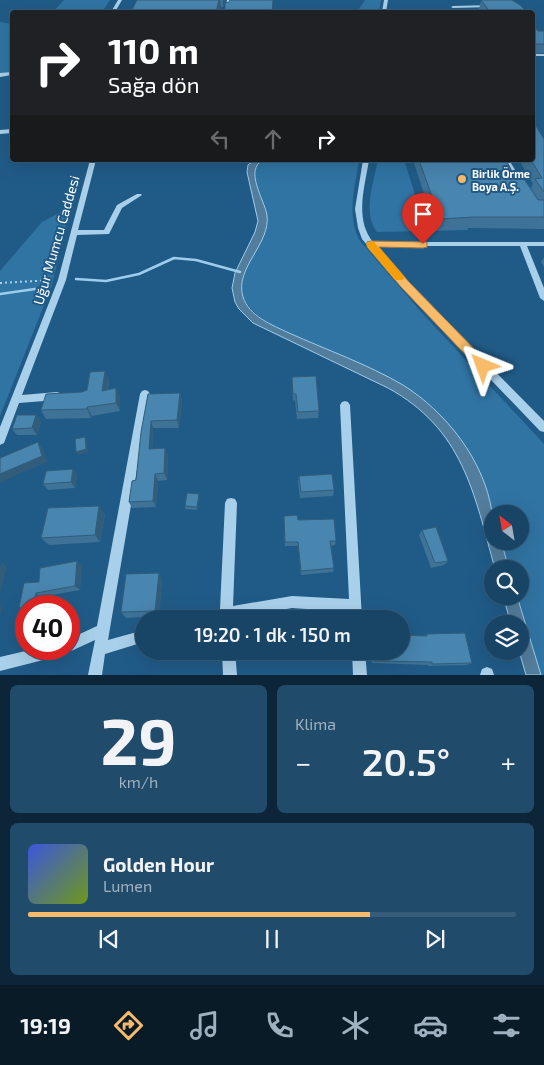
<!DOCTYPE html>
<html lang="tr">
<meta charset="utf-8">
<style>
body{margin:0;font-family:"Exo 2",sans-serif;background:#214b6b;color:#f1f3f6;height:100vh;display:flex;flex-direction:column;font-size:19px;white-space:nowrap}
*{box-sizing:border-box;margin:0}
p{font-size:16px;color:#9fb0bf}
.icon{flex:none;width:28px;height:28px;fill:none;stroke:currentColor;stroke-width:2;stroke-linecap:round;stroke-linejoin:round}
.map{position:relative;height:675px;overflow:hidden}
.panel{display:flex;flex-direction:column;gap:10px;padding:10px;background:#0d2538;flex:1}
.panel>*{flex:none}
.guide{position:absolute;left:10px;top:10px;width:525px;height:152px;border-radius:5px;box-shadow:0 5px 20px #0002,0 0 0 1px #365c79;background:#202124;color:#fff;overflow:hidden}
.needle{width:32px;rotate:329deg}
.tools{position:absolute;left:484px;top:505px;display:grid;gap:10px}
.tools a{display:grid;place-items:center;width:45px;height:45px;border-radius:50%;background:#184465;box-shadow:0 5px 20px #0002,0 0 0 1px #365c79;font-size:25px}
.speed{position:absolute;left:15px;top:595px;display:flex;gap:10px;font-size:25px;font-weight:700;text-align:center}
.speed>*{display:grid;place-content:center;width:65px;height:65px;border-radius:50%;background:#184465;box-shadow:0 5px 20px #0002,0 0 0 1px #365c79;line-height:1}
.speed .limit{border:8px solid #d22;background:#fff;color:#111}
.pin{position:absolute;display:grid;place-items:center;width:42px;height:42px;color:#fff;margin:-51px -21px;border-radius:50% 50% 50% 0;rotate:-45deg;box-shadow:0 0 5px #0007}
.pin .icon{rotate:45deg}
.me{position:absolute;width:55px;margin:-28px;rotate:316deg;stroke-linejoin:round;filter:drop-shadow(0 0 4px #0008)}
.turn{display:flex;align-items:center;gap:18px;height:105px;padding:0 15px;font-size:22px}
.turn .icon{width:65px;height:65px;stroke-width:2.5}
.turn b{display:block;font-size:35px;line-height:42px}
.lanes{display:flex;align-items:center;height:48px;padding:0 15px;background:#0003;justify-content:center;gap:25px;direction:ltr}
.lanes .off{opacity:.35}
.big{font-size:38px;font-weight:600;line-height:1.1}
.panel .tile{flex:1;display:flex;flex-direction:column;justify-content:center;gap:8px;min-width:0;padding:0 18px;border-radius:8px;background:#214b6b}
.panel .dial{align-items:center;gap:0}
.dial b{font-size:65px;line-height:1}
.song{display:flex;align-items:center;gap:15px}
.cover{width:60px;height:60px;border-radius:8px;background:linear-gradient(135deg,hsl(230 70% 55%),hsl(80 70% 35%))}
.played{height:5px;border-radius:2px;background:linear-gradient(90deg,#f8bb69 70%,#365c79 70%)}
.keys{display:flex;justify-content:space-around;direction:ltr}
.heat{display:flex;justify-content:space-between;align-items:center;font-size:28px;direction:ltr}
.panel .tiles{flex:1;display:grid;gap:10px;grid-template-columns:1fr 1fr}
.tile:last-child{grid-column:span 2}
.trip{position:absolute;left:135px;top:610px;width:275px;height:50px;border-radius:25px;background:#184465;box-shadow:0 5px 20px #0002,0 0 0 1px #365c79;font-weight:600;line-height:50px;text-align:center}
.dock{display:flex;height:80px;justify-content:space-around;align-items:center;background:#0a1b28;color:#9fb0bf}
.dock .icon{width:35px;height:35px}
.dock .current{color:#f8bb69}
.dock b{font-size:22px;color:#f1f3f6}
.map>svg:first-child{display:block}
.green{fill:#3074a3}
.water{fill:#537d9c;stroke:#9dccec}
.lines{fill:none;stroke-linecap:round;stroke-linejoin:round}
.stream{stroke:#9dccec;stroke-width:2.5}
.path{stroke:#a9d0ea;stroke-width:2;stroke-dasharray:2 3;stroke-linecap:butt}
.minor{fill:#a9d0ea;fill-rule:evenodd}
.wall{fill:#3e7296}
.shaded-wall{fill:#325d7a}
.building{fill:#4885af;stroke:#325d7a}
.route{fill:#f8bb69;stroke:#a17a44}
.slow{fill:#f59e0b}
.poi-dot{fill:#f8bb69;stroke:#205b87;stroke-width:2}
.labels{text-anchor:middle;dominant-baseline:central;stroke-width:4;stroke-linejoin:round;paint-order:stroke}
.far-poi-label{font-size:11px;font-weight:bold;fill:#fff;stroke:#205b87;text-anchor:start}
.street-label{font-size:14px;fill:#fff;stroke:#205b87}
</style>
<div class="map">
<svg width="544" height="675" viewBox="0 0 544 675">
<rect width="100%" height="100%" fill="#205b87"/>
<g class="green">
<polygon points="64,0 110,0 102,12 53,12"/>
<polygon points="365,0 381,0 379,12 357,12"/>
<polygon points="0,22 12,24 12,73 0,74"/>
<path d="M 263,160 L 359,160 C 355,189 346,214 360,241 L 422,313 L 544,444 L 544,675 L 541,675 L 517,596 L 520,596 L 520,569 L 509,569 L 501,541 L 520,541 L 520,514 L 493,514 L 486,489 L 433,407 L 402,385 L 272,325 C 225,296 242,280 261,239 C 265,230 268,222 266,213 C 263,198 245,170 263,160 Z"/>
<path d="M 378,160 L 404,160 L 419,207 L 428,220 L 465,221 L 468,230 L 377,232 C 362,213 374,181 378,160 Z"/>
<polygon points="70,207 52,285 0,416 0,271 42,222"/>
</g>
<g class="water">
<path d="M 254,160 L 263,160 C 244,170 264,199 267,215 C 271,244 234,268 243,297 C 249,316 272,325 289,333 C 327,350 367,364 403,385 C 446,412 484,460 492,512 C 494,520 492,532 492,541 L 501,541 L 509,569 L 495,569 C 474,493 463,429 388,388 L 253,323 L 239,309 L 235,302 L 232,288 L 235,273 L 255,232 L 258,221 L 247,172 L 248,165 Z"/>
<polygon points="503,596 517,596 541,675 526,675 519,651 520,624 511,624"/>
</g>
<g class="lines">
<g class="stream">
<polyline points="76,279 106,281 139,274 174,258 196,260 240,272"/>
<polyline points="0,294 49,287"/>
</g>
<polyline class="path" points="0,283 53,280"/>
<g class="minor">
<polygon points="118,0 122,0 115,12 111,12"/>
<polygon points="227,0 231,0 228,12 224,12"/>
<polygon points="384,0 388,0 386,12 382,12"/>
<polygon points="492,5 491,7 453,8 451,7 453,6"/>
<rect x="532" y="54" width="12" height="2"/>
<polygon points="12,72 12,75 0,77 0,73"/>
<polygon points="12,129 12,133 0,134 0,130"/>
<polygon points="90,160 96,160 78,230 104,230 117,205 137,194 141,194 142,195 122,208 109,234 77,235 66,280 22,395 57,392 60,393 62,396 60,399 57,400 19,403 4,443 0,445 0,427 58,280"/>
<path d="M 363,160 L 369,160 C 365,186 354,219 373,242 L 544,242 L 544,246 L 527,246 L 544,288 L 544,301 L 540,298 L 520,246 L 377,246 L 408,283 L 544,421 L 544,432 L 540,431 L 402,287 L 362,239 L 358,228 L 355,209 Z"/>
<polygon points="503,160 509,160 527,189 526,190 522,190"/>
<polygon points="145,390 148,391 150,394 108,640 144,630 144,642 105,654 102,675 88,675 95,640 69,652 65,651 64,654 59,656 0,671 0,657 34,649 69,649 69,639 97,626 140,394 142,391"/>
<polygon points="345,401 348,402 350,405 362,619 350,619 349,612 292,608 232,619 201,619 203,615 220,609 225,503 227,499 231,498 235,499 237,503 233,606 292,596 349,599 340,405 342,402"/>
<polygon points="222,651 235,651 237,675 223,675"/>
<polygon points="352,651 365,651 367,675 353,675"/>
<polygon points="487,667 492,669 494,675 480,675 482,669"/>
</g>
</g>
<g class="wall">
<polygon points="137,0 225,0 223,7 221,7 220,12 131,12"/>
<polygon points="481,0 527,12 481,12 479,9"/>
<polygon points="532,19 534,26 538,31 544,31 544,53 532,54"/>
<polygon points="544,139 544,229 470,228 436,231 413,160 506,160 516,179 531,188 533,184 519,160 532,160"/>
<polygon points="544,257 544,267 541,262"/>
<polygon points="105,371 109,380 108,390 116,388 120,397 120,411 92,416 91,418 46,419 41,410 87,390"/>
<polygon points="292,377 319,411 318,418 297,419 295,400 293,401"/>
<polygon points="180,393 182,401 179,428 153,428 152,449 168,455 167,480 158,481 156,507 132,508 129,502 136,480 148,394"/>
<polygon points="36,415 41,422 37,435 17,435 12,429"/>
<polygon points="73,469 77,475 75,488 48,490 43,484"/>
<polygon points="299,476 334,490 333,496 300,498 298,482"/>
<polygon points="199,494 199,496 197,510 185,509 185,506"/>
<polygon points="105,514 100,542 49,545 41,538"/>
<polygon points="298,520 336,541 335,545 331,546 334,568 333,572 301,575 298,546 285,546 284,521"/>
<polygon points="422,530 448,561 444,565 431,568 419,535"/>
<polygon points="81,566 80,590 41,597 40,606 26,606 26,611 19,608 39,582"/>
<polygon points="162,579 159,616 126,618 121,612"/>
<polygon points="427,634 472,663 467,665 428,666 428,665 372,663 371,651 401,651"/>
</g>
<g class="shaded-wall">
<polygon points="219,0 220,0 221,7 220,12 216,12"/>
<polygon points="223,0 225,0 223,7"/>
<polygon points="105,371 109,380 106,399 102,391"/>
<polygon points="116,388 120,397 120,411 116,403"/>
<polygon points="180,393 182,401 179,428 177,420"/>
<polygon points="87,407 92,416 91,418 87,409"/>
<polygon points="36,415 41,422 37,435 32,428"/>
<polygon points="151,421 153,428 152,457 149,449"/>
<polygon points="85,437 87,440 88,452 78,455 76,452"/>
<polygon points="38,442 43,449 47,462 0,482 0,474"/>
<polygon points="165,448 168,455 167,480 164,473"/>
<polygon points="73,469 77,475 75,488 71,482"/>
<polygon points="155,474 158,481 156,507 153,501"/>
<polygon points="99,506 105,514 100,542 95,535"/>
<polygon points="77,561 81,566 80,590 75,586"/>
<polygon points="2,562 7,566 0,593 0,568"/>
<polygon points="159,573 162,579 159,616 155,611"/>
<polygon points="36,593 41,597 40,606 33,606"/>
<polygon points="0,599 1,612 0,613"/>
</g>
<g class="building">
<polygon points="137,0 219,0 216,12 131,12"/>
<polygon points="230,0 273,0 272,12 225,12 225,3 229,2"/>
<polygon points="481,0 512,0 520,5 527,12 490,12"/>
<polygon points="532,19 534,20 534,26 538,31 544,31 544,44 532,44"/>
<polygon points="532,126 536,126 544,139 544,192 535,179 542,178 531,160 532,160"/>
<polygon points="419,160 506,160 516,179 524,179 538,200 544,200 544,217 474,217 440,219"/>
<polygon points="105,371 102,391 116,388 116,403 87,407 87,409 41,410 46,394 82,392 87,390 90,372"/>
<polygon points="316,376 319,411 298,412 296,394 293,394 292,377"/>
<polygon points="180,393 177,420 151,421 149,449 165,448 164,473 155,474 153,501 129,502 132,481 136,480 141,432 148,394"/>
<polygon points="17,415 36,415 32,428 12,429"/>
<polygon points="85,437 86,449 76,452 75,439"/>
<polygon points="38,442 42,456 0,474 0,458"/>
<polygon points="73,469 71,482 43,484 46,471"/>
<polygon points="332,474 334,490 301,492 299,476"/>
<polygon points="187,493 199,494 197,507 185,506"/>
<polygon points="99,506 95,535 41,538 48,508"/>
<polygon points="297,515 298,520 334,519 336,541 330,541 334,568 301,571 298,542 285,542 284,516"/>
<polygon points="436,527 448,561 435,563 422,530"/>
<polygon points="77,561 75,586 36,593 33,606 26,606 26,607 19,608 24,583 39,582 40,568"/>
<polygon points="159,573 155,611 121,612 126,574"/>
<polygon points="465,633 472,663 432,664 432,662 374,661 374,651 401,651 401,635 427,636 427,634"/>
</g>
<polygon class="route" points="371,241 427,242 427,247 423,248 379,247 409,282 487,362 489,366 487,369 479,369 401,287 367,247 367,242"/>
<polygon class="slow" points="371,241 374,242 403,275 404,278 403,280 395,280 368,247 366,244"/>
<circle class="poi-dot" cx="462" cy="179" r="5"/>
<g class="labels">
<g class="far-poi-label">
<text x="472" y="173">Birlik Örme<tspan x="472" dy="13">Boya A.Ş.</tspan></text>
</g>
<g class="street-label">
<text transform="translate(56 240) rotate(-74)">Uğur Mumcu Caddesi</text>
</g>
</g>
</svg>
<div class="tools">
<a><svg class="needle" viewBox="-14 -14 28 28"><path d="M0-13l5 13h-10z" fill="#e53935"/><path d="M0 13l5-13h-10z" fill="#9fb0bf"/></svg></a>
<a><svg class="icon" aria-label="search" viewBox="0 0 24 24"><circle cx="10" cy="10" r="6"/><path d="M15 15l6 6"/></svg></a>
<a><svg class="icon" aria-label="layers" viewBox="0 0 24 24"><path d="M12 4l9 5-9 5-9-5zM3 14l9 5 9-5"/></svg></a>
</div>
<div class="speed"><div class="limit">40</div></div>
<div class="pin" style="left:423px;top:244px;background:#d93025"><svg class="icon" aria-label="arrive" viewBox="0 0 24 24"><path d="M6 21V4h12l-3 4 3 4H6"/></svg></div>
<svg class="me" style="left:483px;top:366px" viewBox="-20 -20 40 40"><path d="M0-17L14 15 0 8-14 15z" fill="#f8bb69" stroke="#fff" stroke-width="4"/></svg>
<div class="trip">19:20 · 1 dk · 150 m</div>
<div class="guide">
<div class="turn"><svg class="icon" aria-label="right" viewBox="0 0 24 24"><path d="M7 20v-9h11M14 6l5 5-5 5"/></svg><div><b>110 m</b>Sağa dön</div></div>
<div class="lanes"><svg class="icon off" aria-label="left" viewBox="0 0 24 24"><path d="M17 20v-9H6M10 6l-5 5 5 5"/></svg><svg class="icon off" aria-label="ahead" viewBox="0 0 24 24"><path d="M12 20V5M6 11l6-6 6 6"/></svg><svg class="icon" aria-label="right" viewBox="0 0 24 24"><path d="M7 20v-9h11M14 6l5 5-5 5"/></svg></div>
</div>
</div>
<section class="panel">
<div class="tiles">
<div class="tile dial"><b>29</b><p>km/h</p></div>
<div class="tile"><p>Klima</p>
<div class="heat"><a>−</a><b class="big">20.5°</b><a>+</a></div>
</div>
<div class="tile">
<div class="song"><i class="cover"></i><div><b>Golden Hour</b><p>Lumen</p></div></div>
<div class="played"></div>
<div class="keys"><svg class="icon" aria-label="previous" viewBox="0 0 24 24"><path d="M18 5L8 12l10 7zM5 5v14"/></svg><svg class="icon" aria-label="pause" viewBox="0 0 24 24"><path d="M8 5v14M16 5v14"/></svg><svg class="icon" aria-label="next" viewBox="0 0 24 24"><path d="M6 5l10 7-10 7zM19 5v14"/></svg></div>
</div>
</div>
</section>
<nav class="dock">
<b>19:19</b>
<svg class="icon current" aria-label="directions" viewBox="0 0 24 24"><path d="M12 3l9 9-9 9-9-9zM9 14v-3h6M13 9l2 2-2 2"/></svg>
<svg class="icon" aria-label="music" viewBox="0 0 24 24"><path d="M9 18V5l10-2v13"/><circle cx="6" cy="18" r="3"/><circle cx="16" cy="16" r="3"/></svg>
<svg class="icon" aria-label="phone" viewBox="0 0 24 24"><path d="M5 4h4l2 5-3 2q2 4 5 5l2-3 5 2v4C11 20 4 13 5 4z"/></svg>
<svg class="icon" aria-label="climate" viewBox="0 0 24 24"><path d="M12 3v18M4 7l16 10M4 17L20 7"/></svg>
<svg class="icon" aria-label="car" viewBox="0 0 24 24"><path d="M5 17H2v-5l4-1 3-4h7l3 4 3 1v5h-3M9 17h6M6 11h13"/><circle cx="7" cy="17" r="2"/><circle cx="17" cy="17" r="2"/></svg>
<svg class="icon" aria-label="filters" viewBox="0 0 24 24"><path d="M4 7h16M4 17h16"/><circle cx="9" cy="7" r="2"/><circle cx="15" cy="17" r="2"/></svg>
</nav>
